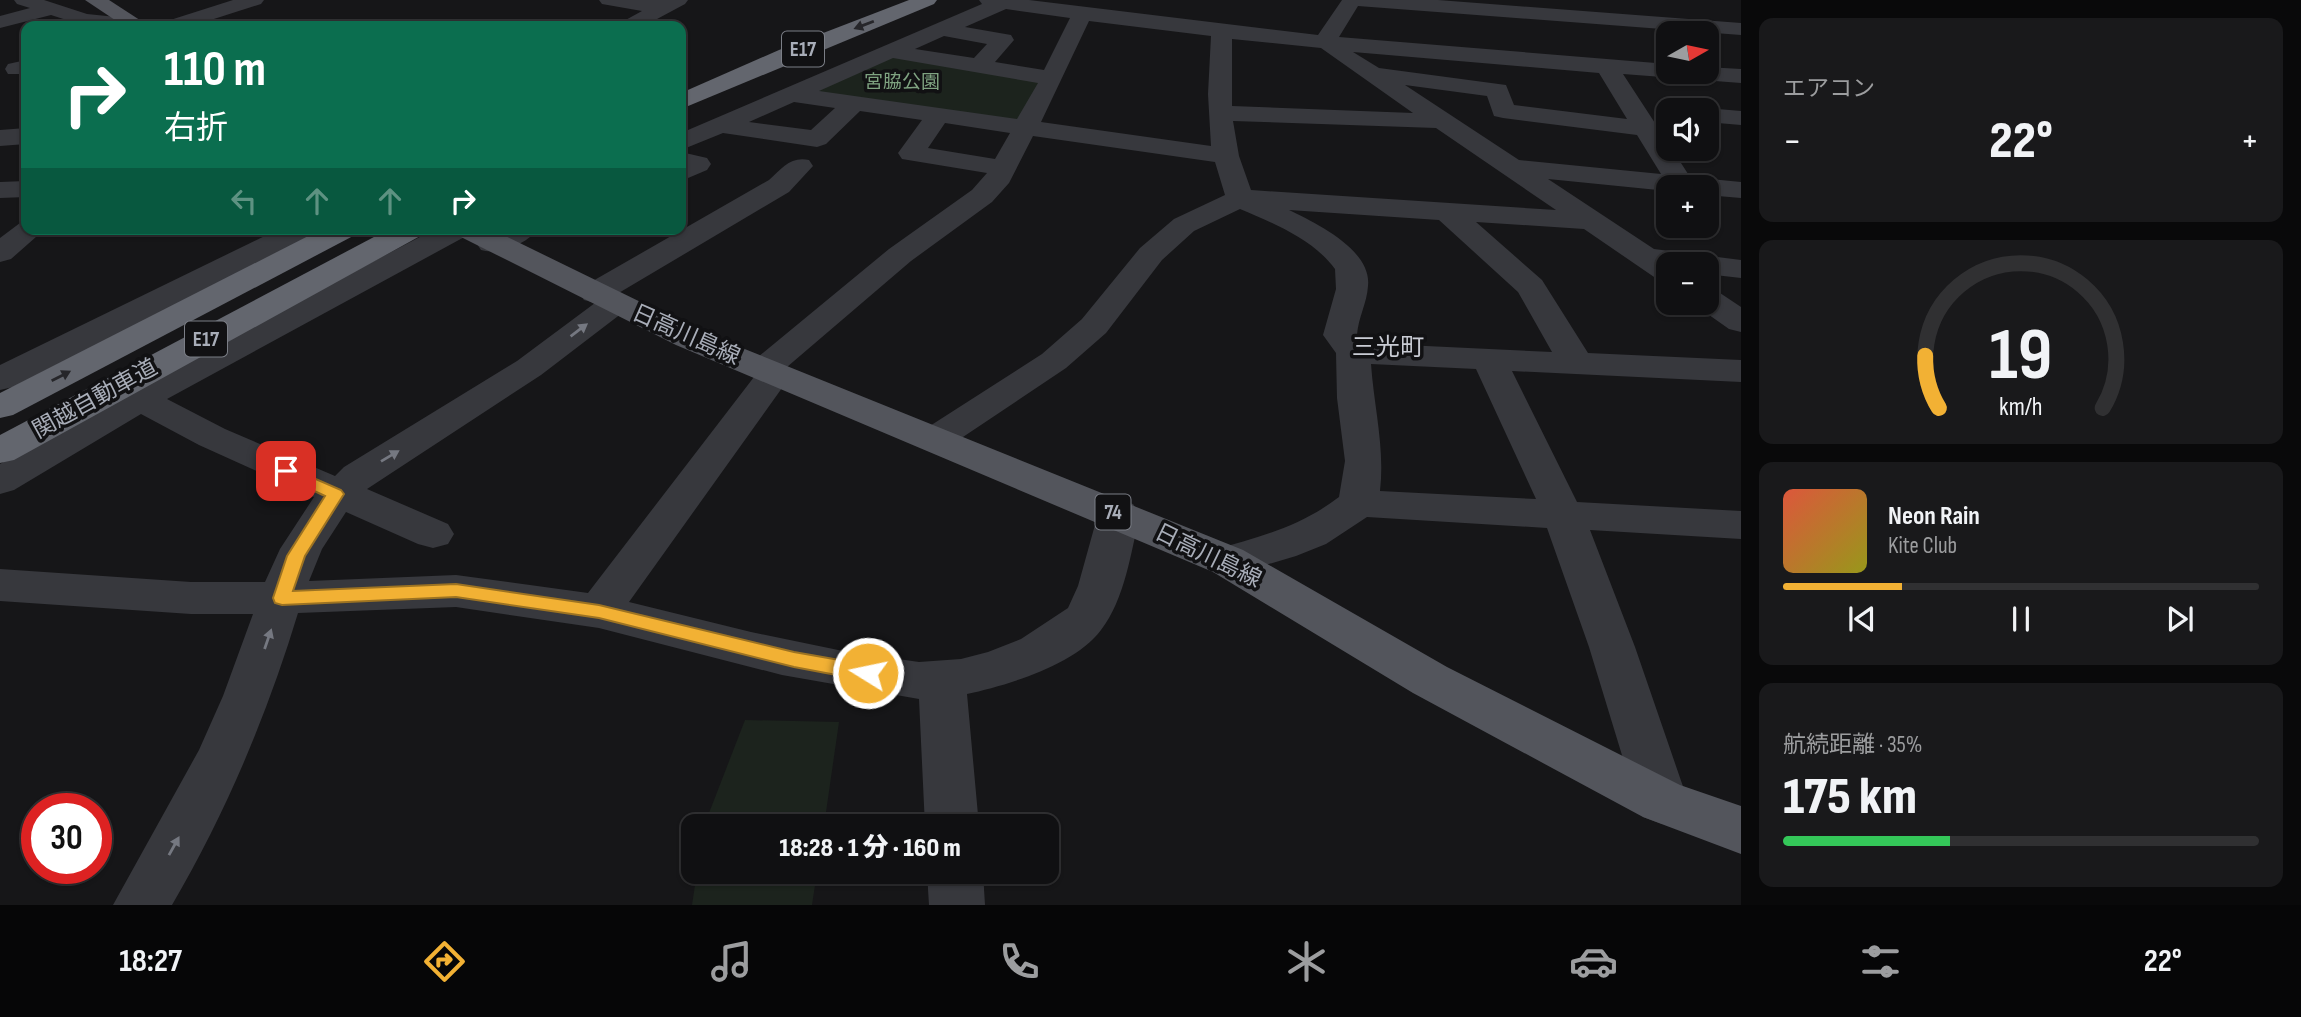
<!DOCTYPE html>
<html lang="ja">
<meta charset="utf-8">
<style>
body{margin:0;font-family:"Sofia Sans Condensed","Noto Sans JP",sans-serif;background:#19191b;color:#f1f3f6;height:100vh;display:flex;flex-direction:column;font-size:26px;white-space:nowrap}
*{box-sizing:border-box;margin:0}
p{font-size:23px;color:#9c9d9f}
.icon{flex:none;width:38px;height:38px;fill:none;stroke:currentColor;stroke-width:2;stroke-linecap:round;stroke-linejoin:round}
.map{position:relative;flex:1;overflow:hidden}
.sheet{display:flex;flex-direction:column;gap:18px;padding:18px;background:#09090a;width:560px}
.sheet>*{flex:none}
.top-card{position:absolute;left:21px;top:21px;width:665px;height:214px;border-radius:14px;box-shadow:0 2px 5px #0004,0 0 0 2px #303032;background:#0b6e4f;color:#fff;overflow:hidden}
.needle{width:46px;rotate:81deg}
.buttons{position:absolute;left:1656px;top:21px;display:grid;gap:14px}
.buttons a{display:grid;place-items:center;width:63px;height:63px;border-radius:14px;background:#101012;box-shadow:0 2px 5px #0004,0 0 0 2px #303032;font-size:35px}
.speed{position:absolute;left:21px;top:793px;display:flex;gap:14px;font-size:35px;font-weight:700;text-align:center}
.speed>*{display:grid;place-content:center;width:91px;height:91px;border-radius:50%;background:#101012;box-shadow:0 2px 5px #0004,0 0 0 2px #303032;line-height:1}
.speed .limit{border:10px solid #d22;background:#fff;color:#111}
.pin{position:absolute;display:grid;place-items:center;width:60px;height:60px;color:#fff;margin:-30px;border-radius:14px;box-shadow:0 4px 10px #0006}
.me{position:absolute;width:77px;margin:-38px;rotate:280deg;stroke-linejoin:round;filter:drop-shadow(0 0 5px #0008)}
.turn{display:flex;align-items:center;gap:24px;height:147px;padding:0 28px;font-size:32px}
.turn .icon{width:91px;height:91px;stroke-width:2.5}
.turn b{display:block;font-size:49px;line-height:60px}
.lanes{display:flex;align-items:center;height:66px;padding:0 28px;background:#0003;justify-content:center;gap:35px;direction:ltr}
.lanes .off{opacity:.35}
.big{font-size:52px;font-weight:800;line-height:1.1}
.sheet .widget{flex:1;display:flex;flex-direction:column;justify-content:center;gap:10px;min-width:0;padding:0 24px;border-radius:14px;background:#19191b}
.sheet .dial{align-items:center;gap:0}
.dial svg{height:182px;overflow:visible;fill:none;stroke:#303032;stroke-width:7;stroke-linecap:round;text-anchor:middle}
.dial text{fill:#f1f3f6;stroke:none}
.song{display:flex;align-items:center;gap:21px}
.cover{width:84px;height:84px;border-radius:10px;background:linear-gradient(135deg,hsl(10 70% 55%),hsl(60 70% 35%))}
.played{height:7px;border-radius:4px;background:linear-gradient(90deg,#f2b134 25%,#303032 25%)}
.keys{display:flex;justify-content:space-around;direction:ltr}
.heat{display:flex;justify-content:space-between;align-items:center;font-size:38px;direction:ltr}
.charge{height:10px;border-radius:5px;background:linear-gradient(90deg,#34c759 35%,#303032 0)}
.trip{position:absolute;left:681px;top:814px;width:378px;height:70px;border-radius:14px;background:#101012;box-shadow:0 2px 5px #0004,0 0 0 2px #303032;font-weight:800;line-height:70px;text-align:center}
.menu{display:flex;height:112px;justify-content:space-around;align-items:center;background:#060607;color:#9c9d9f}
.menu .icon{width:49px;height:49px}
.menu .selected{color:#f2b134}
.menu b{font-size:32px;color:#f1f3f6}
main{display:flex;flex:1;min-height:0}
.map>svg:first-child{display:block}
.green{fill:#1c231d}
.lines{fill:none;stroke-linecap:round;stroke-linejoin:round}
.minor{fill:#37383d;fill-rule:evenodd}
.major{fill:#53555c;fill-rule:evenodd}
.highway{fill:#63666e;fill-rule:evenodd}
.oneway{fill:#26262a}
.oneway2{fill:#757881}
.route{fill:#f2b134;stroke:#9d7322;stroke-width:2}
.labels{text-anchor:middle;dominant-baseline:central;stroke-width:7;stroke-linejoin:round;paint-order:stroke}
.far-park-label{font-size:19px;fill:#7fa381;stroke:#111113}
.shield{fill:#111113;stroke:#7b7e86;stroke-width:2}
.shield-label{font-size:21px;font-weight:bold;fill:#a8adb8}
.street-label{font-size:23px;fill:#a8adb8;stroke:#111113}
.neighbourhood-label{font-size:24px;fill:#c9ccd4;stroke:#111113}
</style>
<main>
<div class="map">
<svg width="1741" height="905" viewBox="0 0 1741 905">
<rect width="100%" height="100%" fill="#161618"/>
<g class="green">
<polygon points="888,56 1042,81 1020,123 808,96"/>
<polygon points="745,720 839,722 824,826 704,826"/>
<polygon points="697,872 817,872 812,905 692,905"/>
</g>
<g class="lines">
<g class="minor">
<polygon points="14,0 44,0 87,14 136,19 143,21 147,25 85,26 51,15 0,28 0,16 30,8 17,4"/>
<polygon points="233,0 264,0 261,4 192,26 160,26 164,22"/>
<polygon points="599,0 688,0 685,4 644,26 619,26 622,22 642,11 602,4"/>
<path d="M 979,0 L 1029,0 L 1318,35 L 1342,0 L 1438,0 L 1741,23 L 1741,35 L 1358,6 L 1339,37 L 1668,64 L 1668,72 L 1706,72 L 1706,67 L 1741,69 L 1741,83 L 1623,74 L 1668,143 L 1668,149 L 1672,149 L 1690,177 L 1741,182 L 1741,198 L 1706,195 L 1706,187 L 1668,187 L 1668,191 L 1548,179 L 1654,249 L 1741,260 L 1741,278 L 1706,274 L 1706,264 L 1668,264 L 1668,281 L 1657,279 L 1584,229 L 1476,222 L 1542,280 L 1588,353 L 1741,360 L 1741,382 L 1512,371 L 1577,502 L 1741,511 L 1741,539 L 1590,530 L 1635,647 L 1688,801 L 1681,817 L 1662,824 L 1643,817 L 1636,801 L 1589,647 L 1547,528 L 1367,517 L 1326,544 L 1296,556 L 1228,576 L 1213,572 L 1207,561 L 1213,550 C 1259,537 1300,527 1339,497 L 1345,461 L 1337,398 L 1336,353 L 1323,335 L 1336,289 L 1335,269 C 1313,239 1273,223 1240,209 L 1194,231 L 1162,260 L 1106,333 L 1066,368 L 948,447 L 935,451 L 922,447 L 916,439 L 922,431 L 1042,354 L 1082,319 L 1140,248 L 1174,219 L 1225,195 L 1215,162 L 1033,136 L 1009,183 L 992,202 L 911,261 L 787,367 L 792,374 L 629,602 L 751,632 L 843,651 L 919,662 L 961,659 L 988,652 L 1021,639 L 1068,608 L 1078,586 L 1098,514 L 1105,504 L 1119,500 L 1133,504 L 1140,514 C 1131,552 1125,599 1101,630 C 1075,665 1008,685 967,694 L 979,826 L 925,826 L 919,699 L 782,675 L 599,628 L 456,607 L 298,613 C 267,715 226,813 172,905 L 113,905 L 199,750 L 223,696 L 253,614 L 191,614 L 0,601 L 0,569 L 191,582 L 265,582 L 280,549 L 314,497 L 199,445 L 141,414 L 14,490 L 0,494 L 0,464 L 127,391 L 435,229 L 473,229 L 468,235 L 167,399 L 225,429 L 335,476 L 344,467 L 517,361 L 595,303 L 584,300 L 579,293 L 584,286 L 769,180 C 782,168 791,156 809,160 L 813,166 L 789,192 L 617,294 L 626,296 L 631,303 L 626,310 L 541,375 L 367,489 L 448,524 L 454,534 L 448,544 L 433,548 L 418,544 L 346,512 L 322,549 L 309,581 L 456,575 L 588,593 L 754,377 L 746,369 L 752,362 L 889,249 L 972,190 L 987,173 L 902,159 L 898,153 L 922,120 L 860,111 L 826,144 L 817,147 L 723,133 L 681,150 L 681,133 L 982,4 ZM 1006,9 L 1070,18 L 1044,70 L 995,62 L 1014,40 L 1011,35 L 965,27 ZM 1089,21 L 1211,36 L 1208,94 L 1211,146 L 1041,122 ZM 944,36 L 987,44 L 974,58 L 915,49 ZM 1232,39 L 1321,48 L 1413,113 L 1232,106 ZM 1353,52 L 1599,73 L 1627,119 L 1514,105 L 1506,85 L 1379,68 ZM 893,58 L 1038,83 L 1017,119 L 819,91 ZM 1405,85 L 1487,96 L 1494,116 L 1503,118 L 1637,135 L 1661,174 L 1519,160 ZM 794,102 L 835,108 L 811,130 L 749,122 ZM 1233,121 L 1436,128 L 1556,210 L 1251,190 L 1239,156 ZM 945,123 L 1010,133 L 995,159 L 928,148 ZM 1289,210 L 1439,220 L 1518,292 L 1552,352 L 1363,343 L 1357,335 C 1358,318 1367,303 1368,286 C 1372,250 1316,223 1289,210 ZM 1371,364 L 1476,369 L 1536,499 L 1380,491 C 1385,448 1374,407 1371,364 Z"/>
<polygon points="26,60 26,74 8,74 5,69 8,64"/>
<polygon points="1706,108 1741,111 1741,125 1706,122 1706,110 1697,110"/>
<polygon points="26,128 26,144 0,146 0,130"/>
<polygon points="681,152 707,158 711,164 707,170 681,181"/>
<polygon points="26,181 26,197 0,198 0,182"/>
<polygon points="26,221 26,229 45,229 11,259 0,262 0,238 20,223"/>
<polygon points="279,229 318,229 313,235 13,387 0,390 0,365"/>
<path d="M 499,229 L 538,229 C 527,244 499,255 481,250 L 477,244 L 481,238 Z"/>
<polygon points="1706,288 1717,291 1741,307 1741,332 1729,329 1695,305 1693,303 1706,303"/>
<polygon points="927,872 983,872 985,905 929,905"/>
</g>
<g class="major">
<polygon points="85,0 109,0 149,26 124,26"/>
<polygon points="452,229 491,229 700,331 1243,550 1447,667 1680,785 1741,806 1741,854 1643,817 1413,693 1213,572 676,345 457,235"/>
</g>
<g class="highway">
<polygon points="909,0 937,0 934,4 681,109 681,93 779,50"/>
<polygon points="322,229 360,229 355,235 13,415 0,418 0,393"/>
<polygon points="389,229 427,229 422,235 14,460 0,463 0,435"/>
</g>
</g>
<defs><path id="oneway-solid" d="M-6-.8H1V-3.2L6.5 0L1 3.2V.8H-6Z" transform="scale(1.75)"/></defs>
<g class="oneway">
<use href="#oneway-solid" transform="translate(864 25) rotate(159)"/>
<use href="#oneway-solid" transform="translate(61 376) rotate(-27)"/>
</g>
<g class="oneway2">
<use href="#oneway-solid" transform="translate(579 330) rotate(-37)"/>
<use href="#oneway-solid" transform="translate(390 456) rotate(-31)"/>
<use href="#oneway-solid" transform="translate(268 639) rotate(-71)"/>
<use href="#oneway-solid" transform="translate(174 846) rotate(-61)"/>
</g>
<polygon class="route" points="286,466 341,490 344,494 305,556 293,591 456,584 599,605 794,652 868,665 875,667 877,673 875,678 868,681 794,667 599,618 456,597 282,605 275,603 273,598 287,556 325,496 280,475 278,471 280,467"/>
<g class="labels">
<g class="far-park-label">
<text x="902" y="82">宮脇公園</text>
</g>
<g class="shield">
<rect x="782" y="31.5" width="42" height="35" rx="5"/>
<rect x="185" y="321.5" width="42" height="35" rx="5"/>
<rect x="1095.5" y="494.5" width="35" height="35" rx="5"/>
</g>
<g class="shield-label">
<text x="803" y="49">E17</text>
<text x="206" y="339">E17</text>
<text x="1113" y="512">74</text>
</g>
<g class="street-label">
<text transform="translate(686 335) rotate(24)">日高川島線</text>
<text transform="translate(95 399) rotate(-29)">関越自動車道</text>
<text transform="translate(1208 556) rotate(26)">日高川島線</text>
</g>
<g class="neighbourhood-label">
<text x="1388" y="347">三光町</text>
</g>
</g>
</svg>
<div class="buttons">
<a><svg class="needle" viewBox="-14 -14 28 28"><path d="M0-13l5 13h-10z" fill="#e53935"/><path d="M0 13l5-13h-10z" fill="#9c9d9f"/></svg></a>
<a><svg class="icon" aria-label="sound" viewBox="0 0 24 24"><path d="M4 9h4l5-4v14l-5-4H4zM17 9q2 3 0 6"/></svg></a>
<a>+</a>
<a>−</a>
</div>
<div class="speed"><div class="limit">30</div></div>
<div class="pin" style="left:286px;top:471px;background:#d93025"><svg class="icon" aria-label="arrive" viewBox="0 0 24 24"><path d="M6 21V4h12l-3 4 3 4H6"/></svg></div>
<svg class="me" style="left:868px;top:673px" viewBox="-20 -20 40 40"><circle r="17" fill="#f2b134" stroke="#fff" stroke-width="3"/><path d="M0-11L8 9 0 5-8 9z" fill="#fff"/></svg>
<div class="trip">18:28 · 1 分 · 160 m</div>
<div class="top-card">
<div class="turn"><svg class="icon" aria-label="right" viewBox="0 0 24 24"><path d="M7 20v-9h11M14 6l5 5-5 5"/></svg><div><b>110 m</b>右折</div></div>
<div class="lanes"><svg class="icon off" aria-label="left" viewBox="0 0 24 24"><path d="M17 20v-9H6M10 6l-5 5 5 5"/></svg><svg class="icon off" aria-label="ahead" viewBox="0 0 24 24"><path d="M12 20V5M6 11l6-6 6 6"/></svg><svg class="icon off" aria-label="ahead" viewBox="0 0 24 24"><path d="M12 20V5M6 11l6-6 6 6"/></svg><svg class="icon" aria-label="right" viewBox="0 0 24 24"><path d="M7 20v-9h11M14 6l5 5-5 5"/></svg></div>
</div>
</div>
<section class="sheet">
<div class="widget"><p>エアコン</p>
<div class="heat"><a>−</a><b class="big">22°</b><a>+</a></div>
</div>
<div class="widget dial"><svg viewBox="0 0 100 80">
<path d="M14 69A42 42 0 1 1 86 69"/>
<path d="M14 69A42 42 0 0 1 8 46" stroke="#f2b134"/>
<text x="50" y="56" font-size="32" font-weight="700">19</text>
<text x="50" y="72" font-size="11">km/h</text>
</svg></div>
<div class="widget">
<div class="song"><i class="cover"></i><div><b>Neon Rain</b><p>Kite Club</p></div></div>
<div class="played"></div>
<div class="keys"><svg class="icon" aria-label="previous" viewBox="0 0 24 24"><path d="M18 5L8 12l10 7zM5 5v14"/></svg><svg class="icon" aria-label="pause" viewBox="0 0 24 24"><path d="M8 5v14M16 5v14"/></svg><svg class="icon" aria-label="next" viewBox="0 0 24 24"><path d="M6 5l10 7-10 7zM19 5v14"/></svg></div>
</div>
<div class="widget"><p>航続距離 · 35%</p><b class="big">175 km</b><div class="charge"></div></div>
</section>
</main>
<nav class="menu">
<b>18:27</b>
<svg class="icon selected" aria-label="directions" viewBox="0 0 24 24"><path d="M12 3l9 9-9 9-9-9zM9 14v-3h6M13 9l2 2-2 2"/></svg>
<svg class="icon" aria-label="music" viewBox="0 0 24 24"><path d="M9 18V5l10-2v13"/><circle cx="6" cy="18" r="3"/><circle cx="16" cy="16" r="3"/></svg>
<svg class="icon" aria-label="phone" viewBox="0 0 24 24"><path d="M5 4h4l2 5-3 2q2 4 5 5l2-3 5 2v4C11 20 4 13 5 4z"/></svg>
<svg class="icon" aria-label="climate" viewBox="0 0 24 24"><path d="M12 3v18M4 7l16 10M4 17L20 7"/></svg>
<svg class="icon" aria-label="car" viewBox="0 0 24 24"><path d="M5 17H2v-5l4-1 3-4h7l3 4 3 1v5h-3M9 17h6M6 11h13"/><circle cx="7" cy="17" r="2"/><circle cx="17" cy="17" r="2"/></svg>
<svg class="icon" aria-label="filters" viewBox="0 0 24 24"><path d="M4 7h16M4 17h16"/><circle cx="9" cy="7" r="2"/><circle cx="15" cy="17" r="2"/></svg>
<b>22°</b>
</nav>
